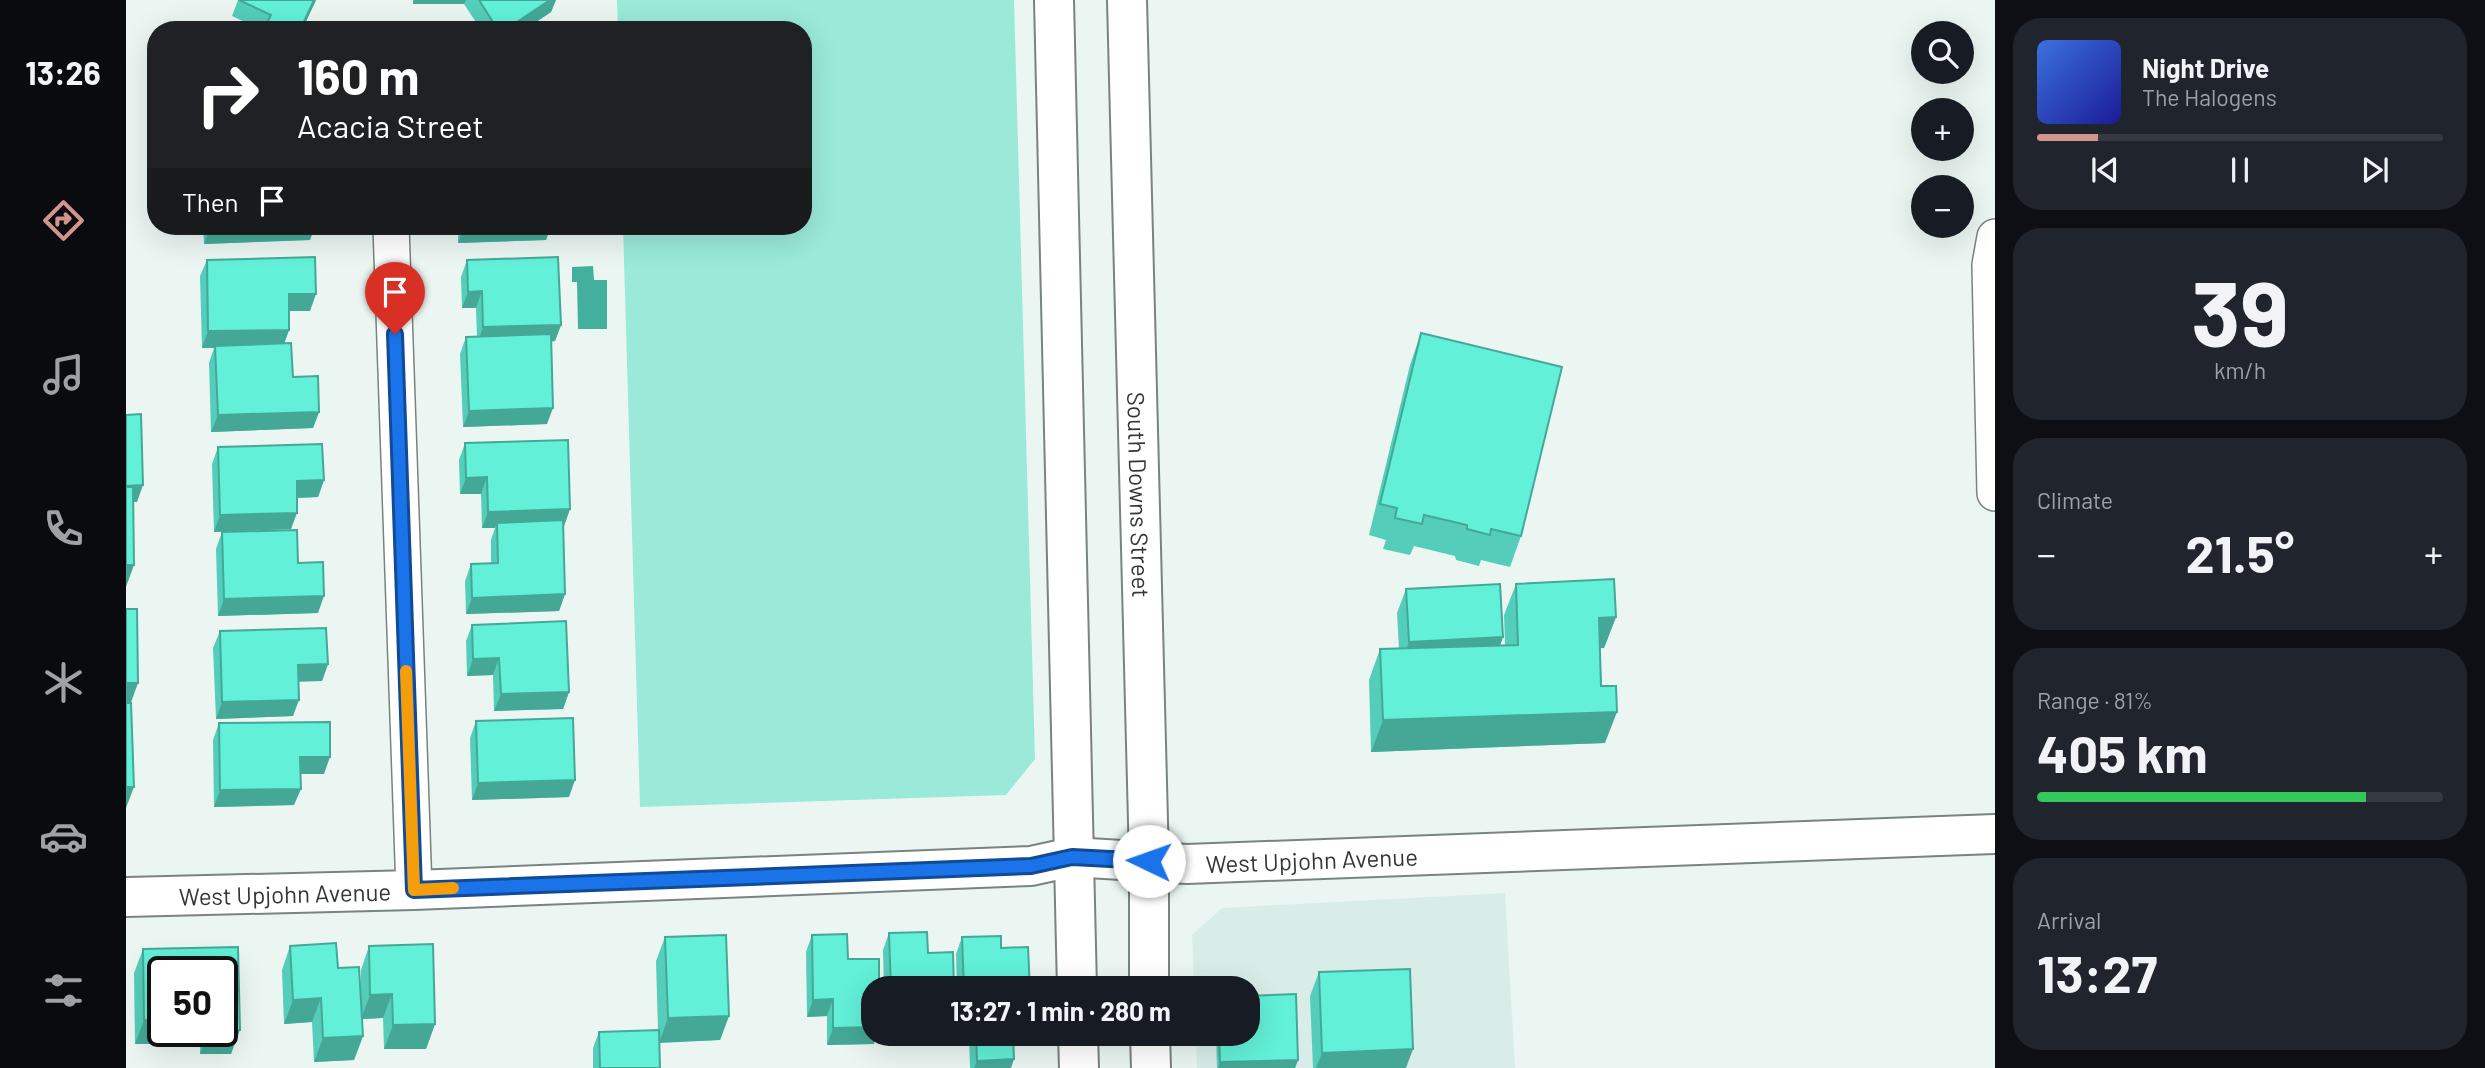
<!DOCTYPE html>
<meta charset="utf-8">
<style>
body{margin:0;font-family:Barlow,sans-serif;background:#20242c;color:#f1f3f6;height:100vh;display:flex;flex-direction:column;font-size:26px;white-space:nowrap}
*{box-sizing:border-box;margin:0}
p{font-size:23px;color:#9ea1a6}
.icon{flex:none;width:38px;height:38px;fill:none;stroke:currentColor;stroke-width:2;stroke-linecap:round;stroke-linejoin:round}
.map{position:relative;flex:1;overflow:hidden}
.drawer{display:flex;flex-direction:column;gap:18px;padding:18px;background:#0d0f14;width:490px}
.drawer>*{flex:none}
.guide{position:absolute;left:21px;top:21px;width:665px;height:214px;border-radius:28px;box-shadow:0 7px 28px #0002;background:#202124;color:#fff;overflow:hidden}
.tools{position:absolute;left:1785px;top:21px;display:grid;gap:14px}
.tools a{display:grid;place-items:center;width:63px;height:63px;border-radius:50%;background:#171b24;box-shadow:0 7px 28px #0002;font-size:35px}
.speed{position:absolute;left:21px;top:956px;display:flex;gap:14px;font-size:35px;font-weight:700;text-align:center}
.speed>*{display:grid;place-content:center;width:91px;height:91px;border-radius:50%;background:#171b24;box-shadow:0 7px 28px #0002;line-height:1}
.speed .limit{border:4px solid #111;border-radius:10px;background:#fff;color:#111}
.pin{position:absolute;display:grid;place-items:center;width:60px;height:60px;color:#fff;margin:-72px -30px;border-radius:50% 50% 50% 0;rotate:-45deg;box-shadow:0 0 7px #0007}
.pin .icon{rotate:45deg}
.me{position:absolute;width:77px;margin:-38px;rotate:273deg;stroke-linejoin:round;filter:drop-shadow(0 0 5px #0008)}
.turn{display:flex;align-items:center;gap:24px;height:147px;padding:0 35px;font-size:32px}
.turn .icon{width:91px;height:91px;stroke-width:2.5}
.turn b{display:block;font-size:49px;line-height:60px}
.then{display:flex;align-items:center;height:66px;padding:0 35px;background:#0003;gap:14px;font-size:26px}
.big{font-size:52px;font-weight:700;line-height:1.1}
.drawer .tile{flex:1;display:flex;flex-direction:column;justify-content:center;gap:10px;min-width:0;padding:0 24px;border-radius:28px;background:#20242c}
.drawer .dial{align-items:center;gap:0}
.dial b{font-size:91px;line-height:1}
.song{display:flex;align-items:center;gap:21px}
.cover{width:84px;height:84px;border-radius:10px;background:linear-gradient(135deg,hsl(220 70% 55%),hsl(240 70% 35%))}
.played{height:7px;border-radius:4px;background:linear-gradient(90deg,#d3948f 15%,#363941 15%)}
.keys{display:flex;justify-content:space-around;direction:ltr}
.heat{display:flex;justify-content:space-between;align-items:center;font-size:38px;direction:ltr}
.charge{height:10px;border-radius:5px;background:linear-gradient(90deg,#34c759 81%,#363941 0)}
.trip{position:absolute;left:735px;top:976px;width:399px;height:70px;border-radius:28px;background:#171b24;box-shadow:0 7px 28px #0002;font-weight:700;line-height:70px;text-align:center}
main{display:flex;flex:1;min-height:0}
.tab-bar{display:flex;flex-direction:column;width:126px;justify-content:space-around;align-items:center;background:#090b0e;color:#9ea1a6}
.tab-bar .icon{width:49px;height:49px}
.tab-bar .on{color:#d3948f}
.tab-bar b{font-size:32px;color:#f1f3f6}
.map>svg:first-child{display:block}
.built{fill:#d9ede8}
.green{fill:#9ae9d9}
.water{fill:#43af9d}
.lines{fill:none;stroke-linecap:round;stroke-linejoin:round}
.minor-casing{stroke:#798381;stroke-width:38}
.tertiary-casing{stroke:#798381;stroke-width:42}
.secondary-casing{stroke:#798381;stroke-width:42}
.minor{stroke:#fff;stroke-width:35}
.tertiary{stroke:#fff;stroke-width:38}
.secondary{stroke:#fff;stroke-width:38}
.wall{fill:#54ceba;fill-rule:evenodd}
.shaded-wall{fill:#45a897}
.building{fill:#62f0d8;stroke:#45a897;stroke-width:2}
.route-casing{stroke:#114b97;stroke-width:18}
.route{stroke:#1a73e8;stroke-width:12}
.slow{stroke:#f59e0b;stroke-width:12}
.labels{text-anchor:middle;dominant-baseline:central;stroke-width:6;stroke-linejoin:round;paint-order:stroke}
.street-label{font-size:24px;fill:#333736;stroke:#ebf6f3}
</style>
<main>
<nav class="tab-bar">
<b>13:26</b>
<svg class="icon on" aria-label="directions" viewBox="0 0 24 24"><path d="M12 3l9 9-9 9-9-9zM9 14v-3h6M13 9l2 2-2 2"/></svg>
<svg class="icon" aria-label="music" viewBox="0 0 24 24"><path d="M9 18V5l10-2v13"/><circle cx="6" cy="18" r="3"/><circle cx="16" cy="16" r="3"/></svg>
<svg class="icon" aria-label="phone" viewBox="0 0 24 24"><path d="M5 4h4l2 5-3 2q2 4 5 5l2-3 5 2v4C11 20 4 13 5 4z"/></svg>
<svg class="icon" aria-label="climate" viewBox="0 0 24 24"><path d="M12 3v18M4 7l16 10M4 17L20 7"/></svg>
<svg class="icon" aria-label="car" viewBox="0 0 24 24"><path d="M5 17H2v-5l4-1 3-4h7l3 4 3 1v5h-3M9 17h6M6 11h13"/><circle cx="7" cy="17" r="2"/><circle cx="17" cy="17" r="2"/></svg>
<svg class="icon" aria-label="filters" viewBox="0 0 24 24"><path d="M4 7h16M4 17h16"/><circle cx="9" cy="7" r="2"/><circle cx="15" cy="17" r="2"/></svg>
</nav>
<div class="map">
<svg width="1869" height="1068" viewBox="0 0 1869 1068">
<rect width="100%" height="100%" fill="#ebf6f3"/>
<polygon class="built" points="1379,893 1389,1068 1071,1068 1070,1034 1122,1034 1122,989 1068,989 1066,935 1096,908"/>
<polygon class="green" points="491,0 888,0 909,759 880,795 514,807 497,226 677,226 677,30 492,30"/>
<polygon class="water" points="467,266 468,280 481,280 481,329 452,329 451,282 446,282 446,267"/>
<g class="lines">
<g class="minor-casing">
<g id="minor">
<polyline points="265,226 288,890"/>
<polyline points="1869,237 1864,265 1869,493"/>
</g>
</g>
<g class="tertiary-casing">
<g id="tertiary">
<path id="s1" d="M 0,897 L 288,890 L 905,866 L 946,857"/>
</g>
</g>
<g class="secondary-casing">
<g id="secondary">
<polyline points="928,0 951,989"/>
<path id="s2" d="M 1001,0 L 1023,861 L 1023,989"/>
<path id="s3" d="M 946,857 L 1061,864 L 1869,834"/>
<polyline points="952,1034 953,1068"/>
<polyline points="1024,1034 1025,1068"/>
</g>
</g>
<use href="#minor" class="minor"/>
<use href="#tertiary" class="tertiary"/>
<use href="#secondary" class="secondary"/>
</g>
<g class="wall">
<polygon points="112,0 190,0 176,30 135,30 106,16"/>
<polygon points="287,0 430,0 425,12 398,30 355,30 338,4 287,4"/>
<polygon points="77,226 189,226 184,240 78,244"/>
<polygon points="332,226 425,226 420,240 332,243"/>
<polygon points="81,260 184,311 163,311 163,330 158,344 167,377 193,412 187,428 85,432 83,363 88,348 76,348 74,276"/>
<polygon points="341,260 435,325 429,341 425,342 421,424 337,427 334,354 340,337 351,337 350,308 336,308 335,277"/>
<polygon points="1295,333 1395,536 1384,567 1355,560 1353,566 1330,560 1329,556 1288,546 1284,555 1257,549 1260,540 1243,535 1284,365"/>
<polygon points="339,443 444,509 438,526 437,526 439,594 433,611 340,614 339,581 345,564 365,563 365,540 369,528 356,528 355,494 334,494 333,460"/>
<polygon points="92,447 198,480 192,497 171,498 165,529 88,532 86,464"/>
<polygon points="96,532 172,563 192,613 92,616 90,549"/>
<polygon points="1390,584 1490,617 1478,648 1474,648 1479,743 1245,752 1243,680 1254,649 1273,649 1271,613 1280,589 1377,637 1374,645 1379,645 1378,615"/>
<polygon points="346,625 443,692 437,709 368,711 367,675 341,676 340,641"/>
<polygon points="94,631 202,664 196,681 173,681 167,716 90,719 87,648"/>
<polygon points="350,721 443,797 346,800 344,738"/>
<polygon points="93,723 198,774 174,774 168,805 88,807 87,740"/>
<polygon points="763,933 802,953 828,989 758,989 757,950"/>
<polygon points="686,935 722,959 748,1044 701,1045 701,1016 681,1017 680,952"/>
<polygon points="539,937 603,1016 594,1040 534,1042 534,1068 467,1068 467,1048 473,1032 532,1030 530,961"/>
<polygon points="836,937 875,948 904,989 831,989 830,954"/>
<polygon points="164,946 212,968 235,1010 235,970 243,946 309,1024 300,1049 258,1049 257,1018 236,1019 237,1036 228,1060 188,1062 186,1022 158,1024 156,970"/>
<path d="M 112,947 L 105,1054 L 74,1054 L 74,1043 L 9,1044 L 8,973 L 17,949 ZM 96,971 L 96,1031 L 37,1031 Z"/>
<polygon points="1193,972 1280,1068 1187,1068 1184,996"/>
<polygon points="844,1034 887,1034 885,1068 844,1068 843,1037"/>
<polygon points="1090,1034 1122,1034 1172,1060 1169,1068 1091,1068"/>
</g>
<g class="shaded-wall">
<polygon points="188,0 190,0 176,30 174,30"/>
<polygon points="288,0 340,0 338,4 287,4"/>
<polygon points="424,0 430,0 425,12 398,30 379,30"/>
<polygon points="129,226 189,226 184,240 78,244 84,227"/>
<polygon points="338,226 425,226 420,240 332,243"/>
<polygon points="356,291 350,308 336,308 342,292"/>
<polygon points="163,294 190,294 184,311 157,311"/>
<polygon points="435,325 429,341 351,344 357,327"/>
<polygon points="163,330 157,347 76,348 82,331"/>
<polygon points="427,408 421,424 337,427 343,411"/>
<polygon points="193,412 187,428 85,432 92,415"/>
<polygon points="361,477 355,494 334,494 340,478"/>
<polygon points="198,480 192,497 165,498 171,481"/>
<polygon points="17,485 11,502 0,502 0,486"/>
<polygon points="444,509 438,526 371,528 371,523 369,528 356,528 362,512"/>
<polygon points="171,513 165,529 88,532 94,515"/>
<polygon points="0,565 8,565 0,587"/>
<polygon points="439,594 433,611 340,614 346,598"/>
<polygon points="198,596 192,613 92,616 98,599"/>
<polygon points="1490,617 1478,648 1462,649 1473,618"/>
<polygon points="1377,637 1368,662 1274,666 1283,642"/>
<polygon points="373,658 367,675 341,676 347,659"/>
<polygon points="202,664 196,681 166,682 172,665"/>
<polygon points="0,683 12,683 3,708 0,708"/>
<polygon points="443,692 437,709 368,711 375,694"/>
<polygon points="173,700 167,716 90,719 96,702"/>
<polygon points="1491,712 1479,743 1245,752 1257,720"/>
<polygon points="174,757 204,757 198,774 168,774"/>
<polygon points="449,780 443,797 346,800 352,783"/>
<polygon points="0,787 8,787 0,808"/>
<polygon points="175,789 168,805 88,807 94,790"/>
<polygon points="266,994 257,1018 235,1019 244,995"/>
<polygon points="195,998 186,1022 158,1024 167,1000"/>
<polygon points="707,999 701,1016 681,1017 687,1000"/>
<polygon points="603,1016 594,1040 533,1043 542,1018"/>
<polygon points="37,1019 37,1031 78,1031 74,1043 9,1044 18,1020"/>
<polygon points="309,1024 300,1049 258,1049 267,1025"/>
<polygon points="747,1027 747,1034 751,1034 748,1044 701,1045 707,1028"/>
<polygon points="114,1030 105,1054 74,1054 83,1031"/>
<polygon points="772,1034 814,1034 771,1036"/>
<polygon points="237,1036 228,1060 188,1062 197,1038"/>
<polygon points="1287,1049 1280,1068 1190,1068 1196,1053"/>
<polygon points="888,1059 885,1068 848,1068 851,1061"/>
<polygon points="1172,1060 1169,1068 1092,1068 1094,1062"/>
</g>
<g class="building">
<polygon points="113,0 188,0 174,30 144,30 139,27 145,15"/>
<polygon points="353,0 424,0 379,30 372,30"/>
<polygon points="84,226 129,226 84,227"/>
<polygon points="189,257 190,294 163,294 163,330 82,331 81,260"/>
<polygon points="432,257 435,325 357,327 356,291 342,292 341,260"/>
<polygon points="1295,333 1436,367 1395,536 1365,529 1364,535 1341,529 1341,525 1298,515 1296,524 1269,518 1271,508 1254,504"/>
<polygon points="425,334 427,408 343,411 340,337"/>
<polygon points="165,343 167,377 192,376 193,412 92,415 89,346"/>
<polygon points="15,414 17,485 0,486 0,415"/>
<polygon points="442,440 444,509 362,512 361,477 340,478 339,443"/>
<polygon points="196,444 198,480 171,481 171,513 94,515 92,447"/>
<polygon points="0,487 7,487 8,565 0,565"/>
<polygon points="437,520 439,594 346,598 345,564 372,563 371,523"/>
<polygon points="171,530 172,563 197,562 198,596 98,599 96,532"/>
<polygon points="1488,579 1490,617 1473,618 1475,686 1490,686 1491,712 1257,720 1254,649 1392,645 1390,584"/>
<polygon points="1374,584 1377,637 1283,642 1280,589"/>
<polygon points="0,609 11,609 12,683 0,683"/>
<polygon points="440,621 443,692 375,694 373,658 347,659 346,625"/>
<polygon points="200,628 202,664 172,665 173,700 96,702 94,631"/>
<polygon points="0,703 5,703 8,787 0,787"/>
<polygon points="447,718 449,780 352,783 350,721"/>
<polygon points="204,722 204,757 174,757 175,789 94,790 93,723"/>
<polygon points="801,932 802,953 827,952 828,989 765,989 763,933"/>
<polygon points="721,934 722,959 753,959 753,989 747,989 747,1027 707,1028 707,999 687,1000 686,935"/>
<polygon points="600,935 603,1016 542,1018 539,937"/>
<polygon points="875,936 875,948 902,947 904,989 838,989 836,937"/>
<polygon points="210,943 212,968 233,967 237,1036 197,1038 195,998 167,1000 164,946"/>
<polygon points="307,944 309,1024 267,1025 266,994 244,995 243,946"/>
<polygon points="112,947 114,1030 96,1030 96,971 37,971 37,1019 18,1020 17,949"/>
<polygon points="1284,969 1287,1049 1196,1053 1193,972"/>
<polygon points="1170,994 1172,1060 1094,1062 1093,1034 1122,1034 1122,996"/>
<polygon points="533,1030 534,1068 474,1068 473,1032"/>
<polygon points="850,1034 887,1034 888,1059 851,1061"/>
</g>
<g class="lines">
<g class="route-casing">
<polyline id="route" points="269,334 288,890 905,866 946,857 1023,861"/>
</g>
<use href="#route" class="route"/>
<polyline class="slow" points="280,671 288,890 327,888"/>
</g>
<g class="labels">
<g class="street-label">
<text stroke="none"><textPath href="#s2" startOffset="495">South Downs Street</textPath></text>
<text stroke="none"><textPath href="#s3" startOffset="240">West Upjohn Avenue</textPath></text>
<text stroke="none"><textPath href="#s1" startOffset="159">West Upjohn Avenue</textPath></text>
</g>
</g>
</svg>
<div class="tools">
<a><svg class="icon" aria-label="search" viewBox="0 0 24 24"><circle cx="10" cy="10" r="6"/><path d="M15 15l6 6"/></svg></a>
<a>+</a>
<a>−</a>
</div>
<div class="speed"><div class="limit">50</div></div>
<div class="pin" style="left:269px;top:334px;background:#d93025"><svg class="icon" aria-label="arrive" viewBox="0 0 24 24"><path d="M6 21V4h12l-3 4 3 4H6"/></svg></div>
<svg class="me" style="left:1023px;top:861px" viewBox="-20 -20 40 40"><circle r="19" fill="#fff"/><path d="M0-13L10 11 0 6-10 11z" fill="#1a73e8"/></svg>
<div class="trip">13:27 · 1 min · 280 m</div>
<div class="guide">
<div class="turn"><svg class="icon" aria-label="right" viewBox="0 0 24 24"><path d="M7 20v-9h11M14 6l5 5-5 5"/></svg><div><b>160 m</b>Acacia Street</div></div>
<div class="then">Then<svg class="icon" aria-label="arrive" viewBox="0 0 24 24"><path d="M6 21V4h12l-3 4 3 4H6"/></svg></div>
</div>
</div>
<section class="drawer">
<div class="tile">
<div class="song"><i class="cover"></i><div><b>Night Drive</b><p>The Halogens</p></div></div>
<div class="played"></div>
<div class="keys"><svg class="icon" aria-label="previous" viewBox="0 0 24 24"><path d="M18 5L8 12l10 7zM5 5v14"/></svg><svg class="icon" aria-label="pause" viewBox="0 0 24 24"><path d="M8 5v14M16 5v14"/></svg><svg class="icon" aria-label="next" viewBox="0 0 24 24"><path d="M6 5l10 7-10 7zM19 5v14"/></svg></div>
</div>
<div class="tile dial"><b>39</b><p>km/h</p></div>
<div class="tile"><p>Climate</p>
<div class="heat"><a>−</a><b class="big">21.5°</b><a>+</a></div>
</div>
<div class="tile"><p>Range · 81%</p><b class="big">405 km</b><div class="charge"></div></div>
<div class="tile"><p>Arrival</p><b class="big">13:27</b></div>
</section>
</main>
